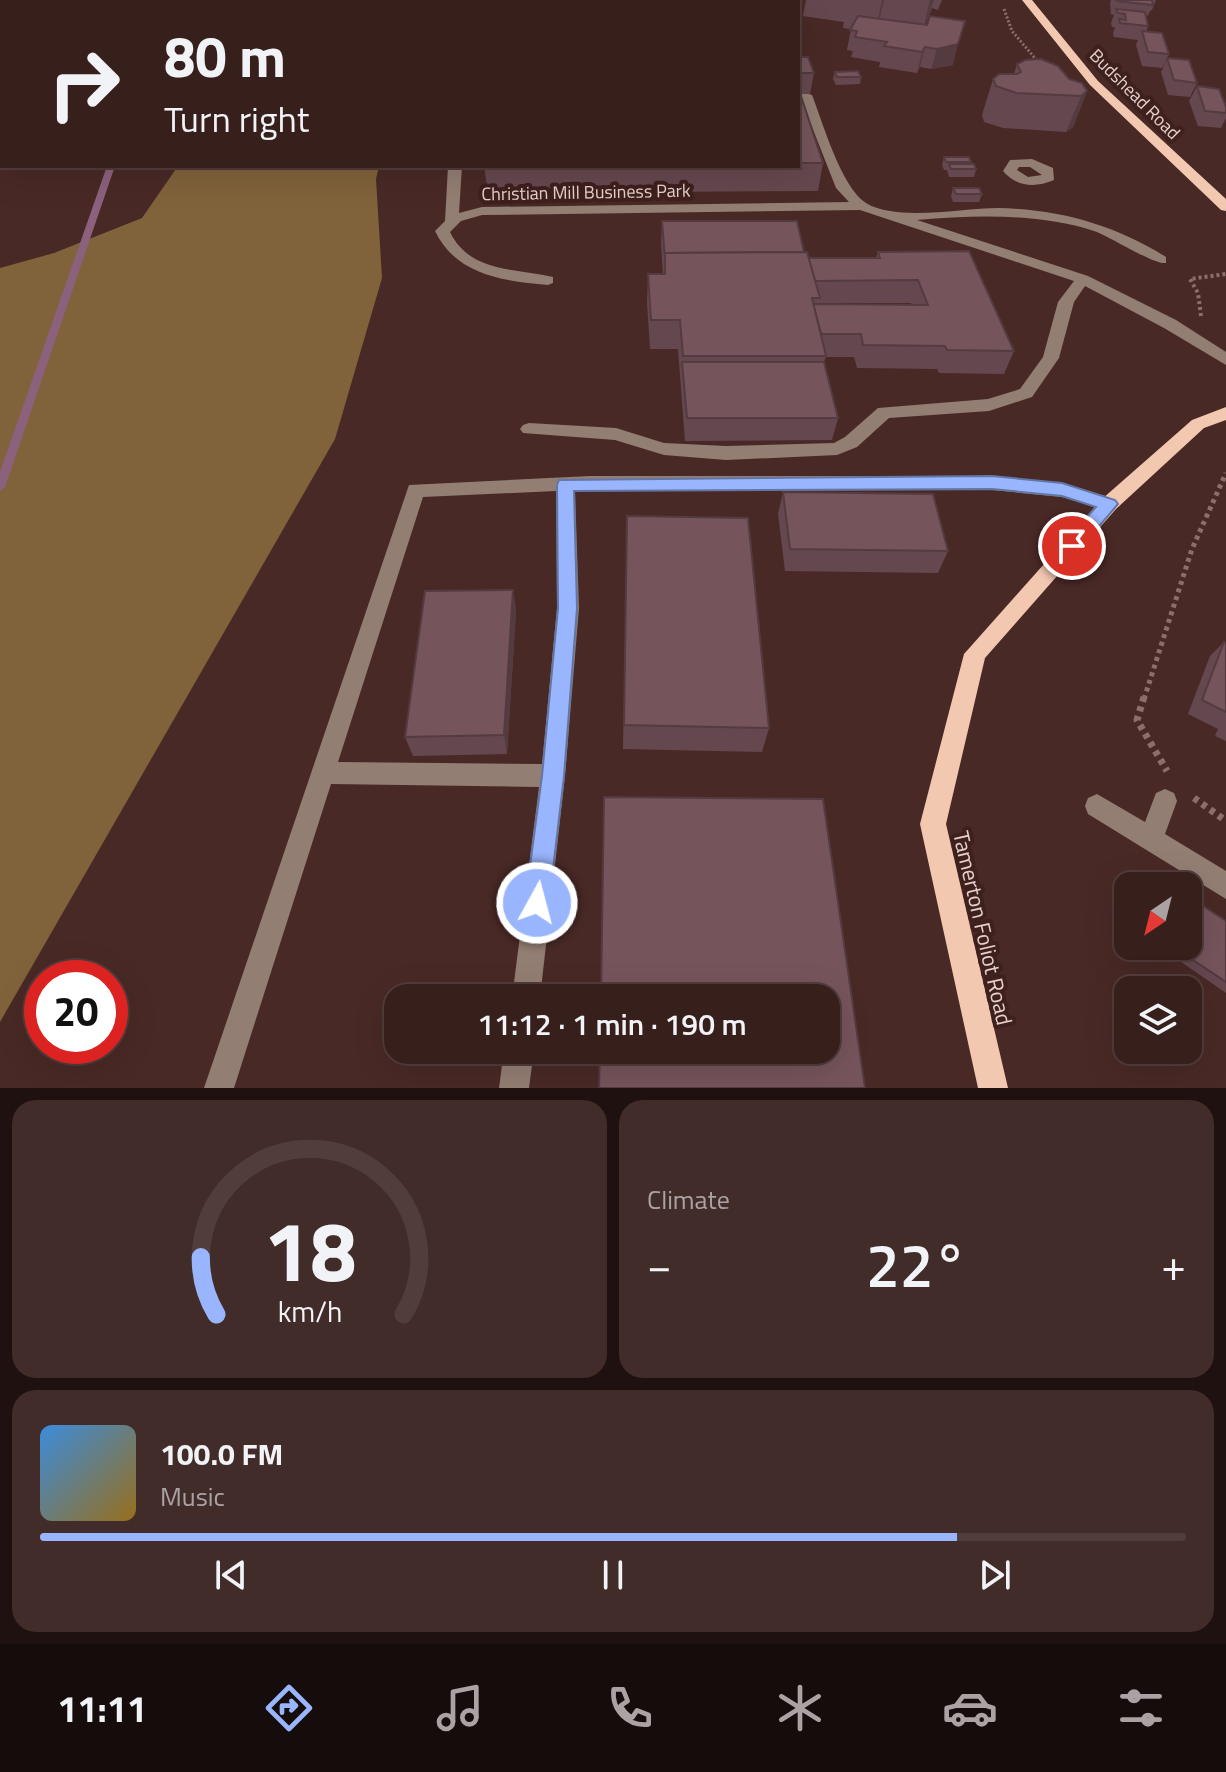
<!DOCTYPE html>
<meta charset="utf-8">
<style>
body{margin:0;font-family:"Titillium Web",sans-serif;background:#422c29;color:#f1f3f6;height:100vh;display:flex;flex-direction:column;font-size:30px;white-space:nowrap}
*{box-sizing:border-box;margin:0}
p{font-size:26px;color:#aaa2a3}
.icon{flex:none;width:44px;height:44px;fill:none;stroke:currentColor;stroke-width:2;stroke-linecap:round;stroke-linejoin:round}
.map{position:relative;height:1088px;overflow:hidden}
.panel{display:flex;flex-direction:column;gap:12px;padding:12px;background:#1e110f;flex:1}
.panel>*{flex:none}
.hud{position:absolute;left:0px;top:0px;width:800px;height:168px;box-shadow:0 8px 32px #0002,0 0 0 2px #513d3b;background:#371f1c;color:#f1f3f6;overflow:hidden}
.needle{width:52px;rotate:215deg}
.fabs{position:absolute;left:1114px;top:872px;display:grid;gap:16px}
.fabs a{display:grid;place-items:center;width:88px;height:88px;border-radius:16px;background:#371f1c;box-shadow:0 8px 32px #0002,0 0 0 2px #513d3b;font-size:40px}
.speed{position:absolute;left:24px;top:960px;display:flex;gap:16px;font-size:40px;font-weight:700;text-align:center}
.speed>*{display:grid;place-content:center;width:104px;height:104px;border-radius:50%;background:#371f1c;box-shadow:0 8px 32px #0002,0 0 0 2px #513d3b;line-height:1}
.speed .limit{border:12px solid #d22;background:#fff;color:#111}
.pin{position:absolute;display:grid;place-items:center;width:68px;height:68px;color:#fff;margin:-34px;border:4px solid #fff;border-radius:50%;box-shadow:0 2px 8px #0007}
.me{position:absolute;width:88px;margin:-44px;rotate:7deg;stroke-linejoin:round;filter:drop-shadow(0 0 6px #0008)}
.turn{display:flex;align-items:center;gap:28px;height:168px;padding:0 32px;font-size:36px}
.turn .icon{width:104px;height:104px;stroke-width:2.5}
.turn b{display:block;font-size:56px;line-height:68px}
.big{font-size:60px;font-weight:600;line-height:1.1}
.panel .tile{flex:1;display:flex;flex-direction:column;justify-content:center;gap:12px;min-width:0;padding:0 28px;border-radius:24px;background:#422c29}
.panel .dial{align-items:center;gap:0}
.dial svg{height:208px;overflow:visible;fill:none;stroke:#513d3b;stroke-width:7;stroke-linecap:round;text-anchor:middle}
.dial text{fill:#f1f3f6;stroke:none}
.song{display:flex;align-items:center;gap:24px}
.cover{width:96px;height:96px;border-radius:12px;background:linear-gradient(135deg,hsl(210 70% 55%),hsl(40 70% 35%))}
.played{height:8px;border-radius:4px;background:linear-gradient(90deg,#99b5fd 80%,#513d3b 80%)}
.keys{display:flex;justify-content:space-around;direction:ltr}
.heat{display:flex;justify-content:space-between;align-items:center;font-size:44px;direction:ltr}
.panel .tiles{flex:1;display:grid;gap:12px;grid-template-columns:1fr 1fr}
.tile:last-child{grid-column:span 2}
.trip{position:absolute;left:384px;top:984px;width:456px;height:80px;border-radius:24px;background:#371f1c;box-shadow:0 8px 32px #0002,0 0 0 2px #513d3b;font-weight:600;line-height:80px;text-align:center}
.dock{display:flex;height:128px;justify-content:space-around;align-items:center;background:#160c0b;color:#aaa2a3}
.dock .icon{width:56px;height:56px}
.dock .selected{color:#99b5fd}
.dock b{font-size:36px;color:#f1f3f6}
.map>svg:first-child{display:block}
.forest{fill:#81633b}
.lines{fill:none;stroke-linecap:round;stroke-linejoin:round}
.stream{fill:#8b617e;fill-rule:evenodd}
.path-far3{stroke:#8b6f6c;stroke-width:3;stroke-dasharray:2 2;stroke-linecap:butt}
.path-far2{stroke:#8b6f6c;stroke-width:4;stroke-dasharray:3 3;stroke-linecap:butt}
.path-far1{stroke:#8b6f6c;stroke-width:5;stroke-dasharray:4 4;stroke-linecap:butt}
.path{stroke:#8b6f6c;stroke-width:7;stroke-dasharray:5 5;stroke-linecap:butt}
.minor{fill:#937e73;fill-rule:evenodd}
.major{fill:#f3c8b1;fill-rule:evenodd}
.wall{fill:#65484f;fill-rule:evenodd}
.shaded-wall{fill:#533b40}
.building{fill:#76545c;stroke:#533b40;stroke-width:2}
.route{fill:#99b5fd;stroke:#6376a4;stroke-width:2}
.labels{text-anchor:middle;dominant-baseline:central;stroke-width:8;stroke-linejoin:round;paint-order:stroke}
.far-street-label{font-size:18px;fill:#e5d0cd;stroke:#3e201d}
.street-label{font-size:22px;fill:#e5d0cd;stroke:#3e201d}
</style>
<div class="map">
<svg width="1226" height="1088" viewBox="0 0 1226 1088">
<rect width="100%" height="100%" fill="#492926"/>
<g class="forest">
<polygon points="153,0 449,0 448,2"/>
<polygon points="178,166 379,166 376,179 382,278 335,439 0,1022 0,268 54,253 142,218"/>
</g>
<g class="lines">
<g class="stream">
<polygon points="158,0 164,0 166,2 160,2"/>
<polygon points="107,166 115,166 5,487 0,491 0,472"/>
</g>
<polyline class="path-far3" points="1004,9 1012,31 1039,63"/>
<polyline class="path-far2" points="1201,316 1198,293 1190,279 1226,274"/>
<polyline class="path-far1" points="1144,699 1192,549 1226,473"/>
<g class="path">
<polyline points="1144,697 1137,720 1167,771"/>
<polyline points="1194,798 1226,821"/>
</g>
<g class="minor">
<path d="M 798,91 L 812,95 C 823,123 841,187 866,203 C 897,222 962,208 998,208 C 1059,209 1115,225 1166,257 L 1166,263 C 1154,265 1111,237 1094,231 C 1038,213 976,215 917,220 L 1088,276 L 1176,320 L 1226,352 L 1226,365 L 1164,328 L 1085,286 L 1074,302 L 1059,358 L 1032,397 L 989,411 L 889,418 L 857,447 L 837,455 L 726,460 L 664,455 L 615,440 L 523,433 L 520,429 L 523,425 L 529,423 L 616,428 L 664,443 L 726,446 L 834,443 L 845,437 L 878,408 L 988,399 L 1020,389 L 1043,357 L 1058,302 L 1074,281 L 860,210 L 482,215 L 461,221 L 450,232 C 470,273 515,268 553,277 L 553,283 L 548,285 C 503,281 456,275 435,231 L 445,221 L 448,166 L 462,166 L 459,213 L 482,207 L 849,202 L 836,188 L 801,99 L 798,99 Z"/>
<path d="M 1032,159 L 1053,168 L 1054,180 C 1035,188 1017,187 1003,171 L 1010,160 ZM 1019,167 L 1030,167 L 1042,175 L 1028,177 L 1017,170 Z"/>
<path d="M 590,476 L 992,476 L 1062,483 L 1116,499 L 1119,504 L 1109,511 L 1062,497 L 992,490 L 575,491 L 579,608 L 565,776 L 540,998 L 512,998 L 539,787 L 331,784 L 234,1088 L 204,1088 L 409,485 ZM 556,491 L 557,608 L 542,764 L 338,762 L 423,497 Z"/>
<polygon points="1165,789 1174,793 1177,801 1165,834 1226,871 1226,899 1088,814 1085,806 1088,798 1097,794 1145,822 1156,793"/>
<polygon points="504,1050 534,1050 529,1088 499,1088"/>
</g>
<g class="major">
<polygon points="1022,0 1032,0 1098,81 1226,199 1226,211 1221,210 1090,85"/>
<polygon points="1226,407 1226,420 1204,428 1116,509 985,658 946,824 1008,1088 978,1088 920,824 964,654 1102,499 1192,420"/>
</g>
</g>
<g class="wall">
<polygon points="806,0 942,0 938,10 932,8 925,25 953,65 931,69 920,67 917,73 879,67 880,62 851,57 853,51 847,50 851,29 843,28 844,22 803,16"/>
<polygon points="1111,0 1156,0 1152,10 1151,10 1146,18 1148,26 1146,32 1169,54 1162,68 1142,66 1136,45 1138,40 1114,37 1113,33 1115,27 1112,27 1111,23 1114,15 1111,14 1110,3"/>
<polygon points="798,57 814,73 810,94 800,94 823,163 818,191 488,193 484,166 798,166"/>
<polygon points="1167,58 1197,83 1190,97 1168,95 1161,72"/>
<polygon points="1017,64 1069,79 1087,91 1073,127 1066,132 1003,128 984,122 982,115 993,79 1014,74"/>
<polygon points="835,72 861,77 860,84 836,85 833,79"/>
<polygon points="1197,86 1226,107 1226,118 1221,128 1198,126 1189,101"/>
<polygon points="944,157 971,162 971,164 976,169 974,177 949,177 947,170 944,170 942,165"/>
<polygon points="953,188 982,194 979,202 953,202 951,196"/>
<path d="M 662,221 L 804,252 L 808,258 L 876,258 L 878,252 L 969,251 L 1014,351 L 1004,374 L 939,373 L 937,369 L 857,368 L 854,357 L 826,357 L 824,362 L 838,418 L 832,440 L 685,441 L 678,349 L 650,349 L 647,303 L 648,274 L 663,274 L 661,244 ZM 819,303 L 911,303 L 912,305 L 819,304 Z"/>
<polygon points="783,492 948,551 938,573 785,571 778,514"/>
<polygon points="627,516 769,728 762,752 623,749"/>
<polygon points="513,590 516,611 507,754 413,756 405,737"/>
<polygon points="1224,642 1226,643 1226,741 1215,736 1218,729 1188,714 1210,656"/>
<polygon points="1226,921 1226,993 1161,948 1161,946 1188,946"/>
</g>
<g class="shaded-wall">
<polygon points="882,0 884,0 878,27 875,33"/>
<polygon points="930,0 934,0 922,34"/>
<polygon points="958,44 953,65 931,69 937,49"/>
<polygon points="925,47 920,67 917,73 922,52"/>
<polygon points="1087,91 1073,127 1066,132 1081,96"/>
<polygon points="513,590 516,611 507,754 504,735"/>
</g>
<g class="building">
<polygon points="1116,0 1152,0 1153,5 1117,1"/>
<polygon points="1116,9 1145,12 1148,26 1120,23 1119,19 1126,20 1125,14 1118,13"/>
<polygon points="858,16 927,25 930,16 965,21 958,44 937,49 925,47 922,52 884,46 887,42 855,37 857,31 850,30"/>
<polygon points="1142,31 1162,33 1169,54 1148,52"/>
<polygon points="798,57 808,57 814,73 798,73"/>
<polygon points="1167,58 1189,60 1197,83 1174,80"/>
<polygon points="1041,59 1058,66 1069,79 1082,83 1087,91 1081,96 1016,93 996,86 993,79 999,74 1017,74 1021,72 1017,64 1025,60"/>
<polygon points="858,71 861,77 837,77 835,72"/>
<polygon points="1197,86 1219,89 1226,107 1226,113 1205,111"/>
<polygon points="798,87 823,163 798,163"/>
<polygon points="944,157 969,157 971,162 946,162"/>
<polygon points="949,164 974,164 976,169 951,169"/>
<polygon points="953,188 979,188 982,194 956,194"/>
<polygon points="662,221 797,221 804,252 665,253 665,259"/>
<polygon points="969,251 1014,351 947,350 945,346 863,345 861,334 821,334 813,304 928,305 918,280 815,281 808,258 880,258 878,252"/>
<polygon points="807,252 820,298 812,298 826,356 683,356 680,320 651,320 648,274 665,274 665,253"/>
<polygon points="682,362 824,362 838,418 687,418"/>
<polygon points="783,492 933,494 948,551 790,549"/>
<polygon points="627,516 748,518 769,728 624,725"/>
<polygon points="513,590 504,735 405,737 425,591"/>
<polygon points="1224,642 1226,643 1226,712 1202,700"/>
<polygon points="604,797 823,799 865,1088 599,1088 600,1050 826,1050 826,998 601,998"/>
<polygon points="1188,896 1226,921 1226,982 1172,946 1188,946"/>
</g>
<polygon class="route" points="992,476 1062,483 1115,500 1118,504 1078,551 1072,553 1062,546 1065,541 1096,507 1062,496 992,489 574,491 577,608 564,776 549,903 546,912 537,915 529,912 525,903 542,776 558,608 557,485 559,480"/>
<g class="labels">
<g class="far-street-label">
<text transform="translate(1135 94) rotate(45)">Budshead Road</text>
<text transform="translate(586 192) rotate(-1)">Christian Mill Business Park</text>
</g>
<g class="street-label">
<text transform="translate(983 928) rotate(77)">Tamerton Foliot Road</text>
</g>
</g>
</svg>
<div class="fabs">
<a><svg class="needle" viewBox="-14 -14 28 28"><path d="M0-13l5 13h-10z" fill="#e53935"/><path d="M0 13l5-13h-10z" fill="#aaa2a3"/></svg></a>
<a><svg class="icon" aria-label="layers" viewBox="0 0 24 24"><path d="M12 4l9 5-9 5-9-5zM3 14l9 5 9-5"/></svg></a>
</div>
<div class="speed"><div class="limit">20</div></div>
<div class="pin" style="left:1072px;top:546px;background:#d93025"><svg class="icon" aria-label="arrive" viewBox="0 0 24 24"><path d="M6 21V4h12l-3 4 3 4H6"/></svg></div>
<svg class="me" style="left:537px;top:903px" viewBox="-20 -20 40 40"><circle r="17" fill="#99b5fd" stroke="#fff" stroke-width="3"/><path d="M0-11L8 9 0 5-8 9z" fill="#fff"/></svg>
<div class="trip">11:12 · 1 min · 190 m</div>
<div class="hud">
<div class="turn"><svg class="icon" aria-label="right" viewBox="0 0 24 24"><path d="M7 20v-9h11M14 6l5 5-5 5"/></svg><div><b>80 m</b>Turn right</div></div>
</div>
</div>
<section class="panel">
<div class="tiles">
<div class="tile dial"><svg viewBox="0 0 100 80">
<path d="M14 69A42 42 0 1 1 86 69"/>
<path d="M14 69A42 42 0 0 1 8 47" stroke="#99b5fd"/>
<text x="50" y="56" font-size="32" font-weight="700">18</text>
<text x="50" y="72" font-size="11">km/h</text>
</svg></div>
<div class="tile"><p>Climate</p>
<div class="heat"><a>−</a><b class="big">22°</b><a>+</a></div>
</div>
<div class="tile">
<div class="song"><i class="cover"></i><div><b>100.0 FM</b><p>Music</p></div></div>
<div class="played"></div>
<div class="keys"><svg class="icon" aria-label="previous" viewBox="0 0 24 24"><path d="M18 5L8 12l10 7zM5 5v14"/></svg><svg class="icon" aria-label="pause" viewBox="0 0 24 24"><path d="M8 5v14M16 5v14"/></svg><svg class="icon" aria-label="next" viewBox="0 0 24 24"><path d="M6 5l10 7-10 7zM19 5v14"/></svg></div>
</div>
</div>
</section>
<nav class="dock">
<b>11:11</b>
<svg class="icon selected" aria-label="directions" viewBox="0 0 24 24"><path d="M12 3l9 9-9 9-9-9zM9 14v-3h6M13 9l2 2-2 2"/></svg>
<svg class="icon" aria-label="music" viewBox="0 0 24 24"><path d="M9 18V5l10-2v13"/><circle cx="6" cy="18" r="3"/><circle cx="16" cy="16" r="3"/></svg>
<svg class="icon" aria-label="phone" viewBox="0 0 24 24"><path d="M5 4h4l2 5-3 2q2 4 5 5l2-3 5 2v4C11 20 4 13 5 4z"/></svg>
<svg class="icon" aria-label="climate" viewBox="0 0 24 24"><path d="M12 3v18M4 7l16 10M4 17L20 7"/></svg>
<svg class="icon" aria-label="car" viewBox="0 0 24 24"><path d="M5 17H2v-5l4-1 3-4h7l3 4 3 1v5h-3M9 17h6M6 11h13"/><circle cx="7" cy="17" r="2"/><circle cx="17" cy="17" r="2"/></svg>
<svg class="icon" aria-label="filters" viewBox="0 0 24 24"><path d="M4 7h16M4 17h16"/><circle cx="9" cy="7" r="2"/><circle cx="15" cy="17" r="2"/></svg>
</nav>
